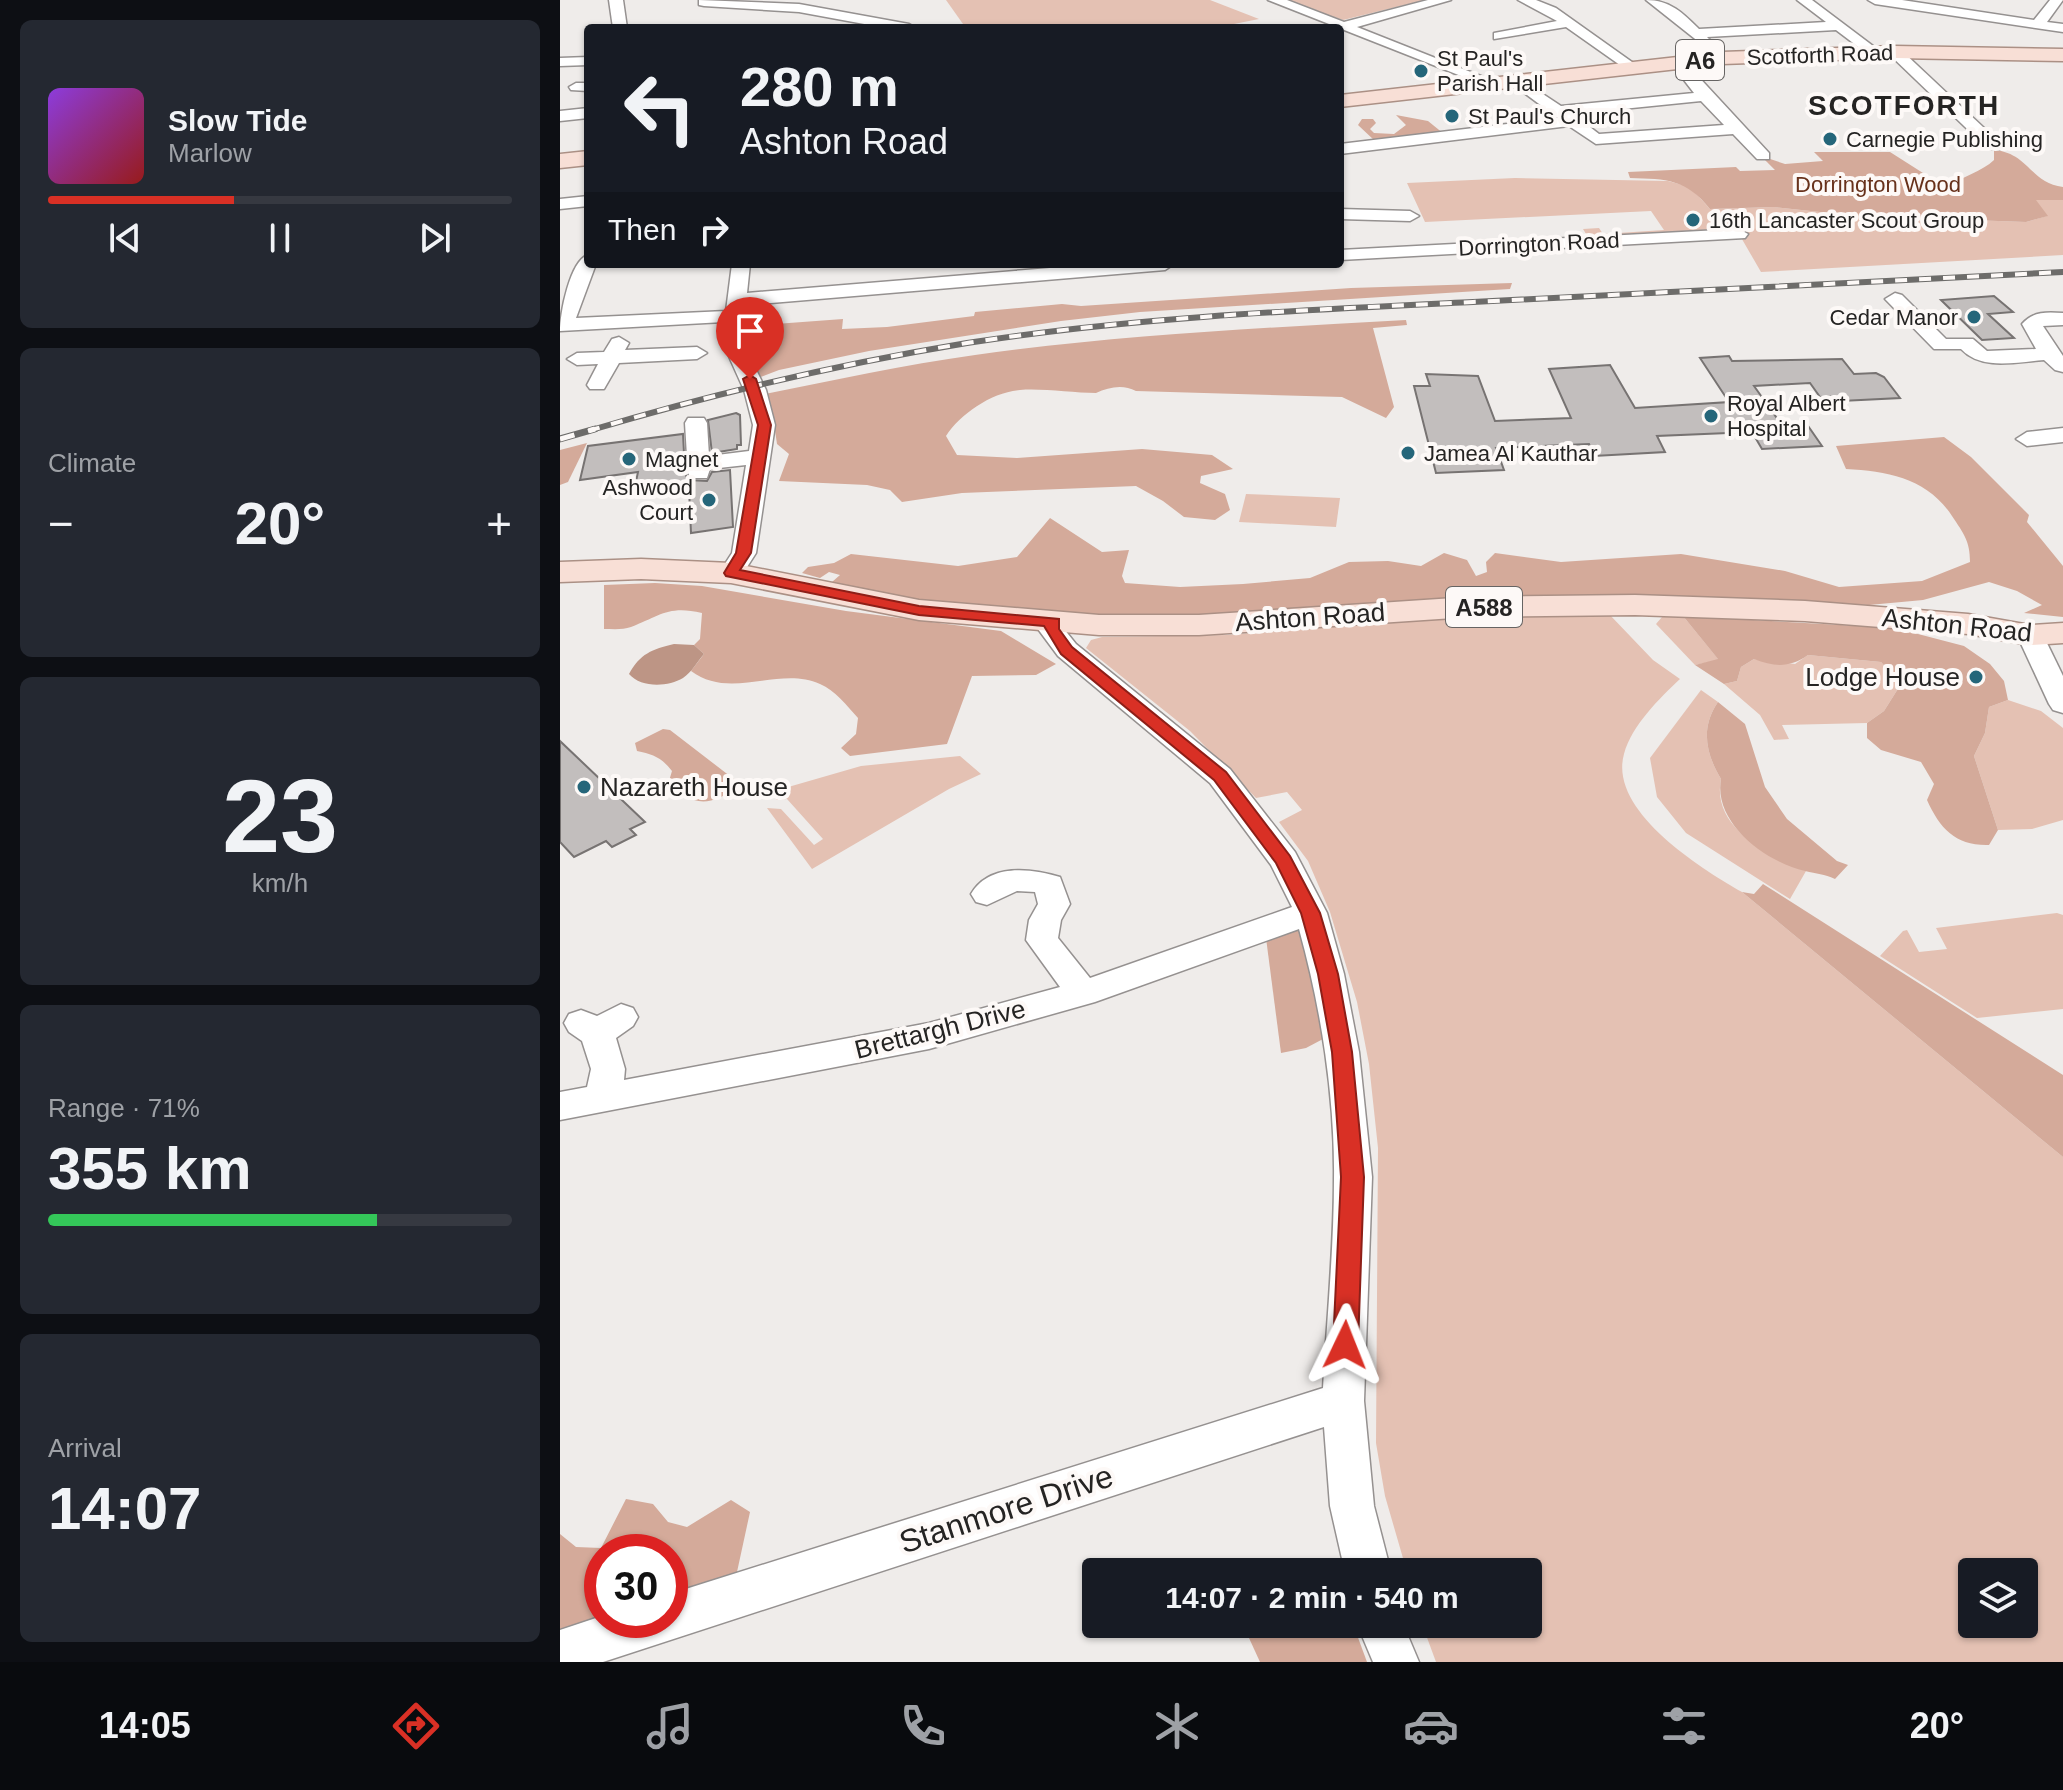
<!DOCTYPE html>
<meta charset="utf-8">
<style>
body{margin:0;font-family:Helvetica,sans-serif;background:#242831;color:#f1f3f6;height:100vh;display:flex;flex-direction:column;font-size:30px;white-space:nowrap}
*{box-sizing:border-box;margin:0}
p{font-size:26px;color:#9ea1a6}
.icon{flex:none;width:44px;height:44px;fill:none;stroke:currentColor;stroke-width:2;stroke-linecap:round;stroke-linejoin:round}
.map{position:relative;flex:1;overflow:hidden}
.details{display:flex;flex-direction:column;gap:20px;padding:20px;background:#0d0f14;width:560px}
.details>*{flex:none}
.top-card{position:absolute;left:24px;top:24px;width:760px;height:244px;border-radius:8px;box-shadow:0 2px 6px #0004;background:#171b24;color:#f1f3f6;overflow:hidden}
.fabs{position:absolute;left:1398px;top:1558px;display:grid;gap:16px}
.fabs a{display:grid;place-items:center;width:80px;height:80px;border-radius:8px;background:#171b24;box-shadow:0 2px 6px #0004;font-size:40px}
.speed{position:absolute;left:24px;top:1534px;display:flex;gap:16px;font-size:40px;font-weight:700;text-align:center}
.speed>*{display:grid;place-content:center;width:104px;height:104px;border-radius:50%;background:#171b24;box-shadow:0 2px 6px #0004;line-height:1}
.speed .limit{border:12px solid #d22;background:#fff;color:#111}
.pin{position:absolute;display:grid;place-items:center;width:68px;height:68px;color:#fff;margin:-82px -34px;border-radius:50% 50% 50% 0;rotate:-45deg;box-shadow:0 0 8px #0007}
.pin .icon{rotate:45deg}
.me{position:absolute;width:88px;margin:-44px;rotate:2deg;stroke-linejoin:round;filter:drop-shadow(0 0 6px #0008)}
.turn{display:flex;align-items:center;gap:28px;height:168px;padding:0 24px;font-size:36px}
.turn .icon{width:104px;height:104px;stroke-width:2.5}
.turn b{display:block;font-size:56px;line-height:68px}
.then{display:flex;align-items:center;height:76px;padding:0 24px;background:#0003;gap:16px;font-size:30px}
.big{font-size:60px;font-weight:700;line-height:1.1}
.details .widget{flex:1;display:flex;flex-direction:column;justify-content:center;gap:12px;min-width:0;padding:0 28px;border-radius:12px;background:#242831}
.details .dial{align-items:center;gap:0}
.dial b{font-size:104px;line-height:1}
.song{display:flex;align-items:center;gap:24px}
.cover{width:96px;height:96px;border-radius:12px;background:linear-gradient(135deg,hsl(270 70% 55%),hsl(0 70% 35%))}
.played{height:8px;border-radius:4px;background:linear-gradient(90deg,#d93025 40%,#363941 40%)}
.keys{display:flex;justify-content:space-around;direction:ltr}
.heat{display:flex;justify-content:space-between;align-items:center;font-size:44px;direction:ltr}
.charge{height:12px;border-radius:6px;background:linear-gradient(90deg,#34c759 71%,#363941 0)}
.trip{position:absolute;left:522px;top:1558px;width:460px;height:80px;border-radius:8px;background:#171b24;box-shadow:0 2px 6px #0004;font-weight:700;line-height:80px;text-align:center}
.tabs{display:flex;height:128px;justify-content:space-around;align-items:center;background:#090b0e;color:#9ea1a6}
.tabs .icon{width:56px;height:56px}
.tabs .active{color:#d93025}
.tabs b{font-size:36px;color:#f1f3f6}
main{display:flex;flex:1;min-height:0}
.map>svg:first-child{display:block}
.green{fill:#e4c1b3;fill-rule:evenodd}
.forest{fill:#d4aa9a}
.water{fill:#bd9585}
.building{fill:#c2bebd;stroke:#777372;stroke-width:2}
.lines{fill:none;stroke-linecap:round;stroke-linejoin:round}
.minor-casing{stroke:#959190;stroke-width:3}
.major-casing{stroke:#ab9085;stroke-width:3}
.minor{fill:#fff;fill-rule:evenodd}
.major{fill:#f8dfd6;fill-rule:evenodd}
.rail-far1-casing{stroke:#6d6c6a;stroke-width:6}
.rail-casing{stroke:#6d6c6a;stroke-width:7}
.rail-far1{stroke:#fdf9f7;stroke-width:4;stroke-dasharray:12;stroke-linecap:butt}
.rail{stroke:#fdf9f7;stroke-width:5;stroke-dasharray:15;stroke-linecap:butt}
.route{fill:#d93025;stroke:#8d1f18;stroke-width:2}
.poi-dot{fill:#25667a;stroke:#fdf9f7;stroke-width:3}
.labels{text-anchor:middle;dominant-baseline:central;stroke-width:8;stroke-linejoin:round;paint-order:stroke}
.far-street-label{font-size:22px;fill:#252423;stroke:#fdf9f7}
.far-poi-label{font-size:22px;fill:#252423;stroke:#fdf9f7;text-anchor:start}
.far-park-label{font-size:22px;fill:#67311b;stroke:#fdf9f7}
.shield{fill:#fdf9f7;stroke:#666463;stroke-width:2}
.shield-label{font-size:24px;font-weight:bold;fill:#252423}
.street-label{font-size:26px;fill:#252423;stroke:#fdf9f7}
.poi-label{font-size:26px;fill:#252423;stroke:#fdf9f7;text-anchor:end}
.far-district-label{font-size:28px;font-weight:bold;letter-spacing:2px;fill:#252423;stroke:#fdf9f7}
.near-street-label{font-size:32px;fill:#252423;stroke:#fdf9f7}
</style>
<main>
<section class="details">
<div class="widget">
<div class="song"><i class="cover"></i><div><b>Slow Tide</b><p>Marlow</p></div></div>
<div class="played"></div>
<div class="keys"><svg class="icon" aria-label="previous" viewBox="0 0 24 24"><path d="M18 5L8 12l10 7zM5 5v14"/></svg><svg class="icon" aria-label="pause" viewBox="0 0 24 24"><path d="M8 5v14M16 5v14"/></svg><svg class="icon" aria-label="next" viewBox="0 0 24 24"><path d="M6 5l10 7-10 7zM19 5v14"/></svg></div>
</div>
<div class="widget"><p>Climate</p>
<div class="heat"><a>−</a><b class="big">20°</b><a>+</a></div>
</div>
<div class="widget dial"><b>23</b><p>km/h</p></div>
<div class="widget"><p>Range · 71%</p><b class="big">355 km</b><div class="charge"></div></div>
<div class="widget"><p>Arrival</p><b class="big">14:07</b></div>
</section>
<div class="map">
<svg width="1503" height="1662" viewBox="0 0 1503 1662">
<rect width="100%" height="100%" fill="#efecea"/>
<g class="green">
<polygon points="386,0 650,0 699,19 674,24 579,28 403,24"/>
<polygon points="724,0 865,0 783,20"/>
<polygon points="955,178 1108,181 1130,187 1150,209 1214,207 1297,216 1466,222 1487,216 1474,200 1503,200 1503,255 1201,272 1179,234 1031,242 1023,229 1039,228 1043,234 1104,230 1091,211 865,222 847,183"/>
<polygon points="686,494 780,498 776,527 679,522"/>
<path d="M 1013,613 L 1049,614 L 1093,660 L 1120,679 C 1099,699 1072,725 1064,754 C 1048,811 1142,869 1182,892 L 1503,1157 L 1503,1662 L 876,1662 L 862,1624 L 968,1624 L 968,1572 L 847,1572 L 825,1496 L 816,1443 L 818,1148 L 809,1064 L 797,1002 L 770,912 L 748,861 L 719,822 L 742,810 L 727,792 L 696,798 L 630,731 L 526,648 L 531,640 L 542,637 L 667,635 L 865,619 ZM 1412,1572 L 1464,1572 L 1464,1624 L 1412,1624 Z"/>
<polygon points="1123,616 1159,660 1135,665 1096,624 1102,617"/>
<polygon points="1248,655 1321,662 1341,684 1324,711 1307,723 1222,725 1229,739 1214,740 1200,715 1164,684 1177,681 1181,667 1194,659 1235,664"/>
<path d="M 1141,690 L 1158,702 C 1140,728 1146,754 1161,779 C 1151,828 1209,856 1246,871 L 1230,899 L 1126,833 L 1097,797 L 1090,758 Z"/>
<polygon points="1448,700 1481,711 1503,728 1503,820 1472,829 1438,830 1414,756 1425,733 1429,707"/>
<polygon points="400,756 421,774 389,789 252,869 207,808 221,809 254,845 263,839 227,799 217,800 211,792 301,766"/>
<polygon points="1497,913 1503,915 1503,1009 1417,1018 1320,956 1343,931 1347,930 1359,952 1387,949 1376,928"/>
</g>
<g class="forest">
<polygon points="836,115 868,121 884,134 815,141 798,125 802,119 813,119 816,123 810,129 814,133 834,134 846,125"/>
<path d="M 1434,150 C 1469,153 1470,183 1503,187 L 1503,200 L 1476,200 L 1488,216 L 1466,222 L 1297,216 L 1214,207 L 1150,209 C 1126,179 1107,179 1070,178 L 1068,172 L 1176,167 L 1180,171 L 1215,170 L 1201,156 L 1225,164 L 1263,161 L 1254,152 L 1330,152 L 1385,187 C 1400,178 1423,171 1434,160 Z"/>
<polygon points="952,283 950,289 580,312 501,321 309,351 219,370 198,378 179,335 185,323 190,322 190,326 283,319 282,329 327,327 414,316 415,312 502,304 521,306 791,288"/>
<path d="M 846,320 L 847,325 L 813,328 L 834,407 L 826,418 L 782,397 L 576,391 C 563,384 549,387 536,393 C 513,393 481,388 460,390 C 432,392 400,414 386,436 L 397,455 L 457,458 L 582,449 L 652,455 L 673,469 L 641,476 L 640,483 L 665,494 L 670,510 L 655,520 L 624,517 L 603,501 L 576,486 L 402,493 L 342,502 L 330,490 L 307,485 L 219,481 L 229,454 L 217,444 L 212,410 L 205,394 C 274,380 344,365 415,355 C 557,335 702,328 846,320 Z"/>
<path d="M 1384,437 L 1411,457 L 1469,515 L 1467,522 L 1503,566 L 1503,617 L 1464,613 L 1482,605 L 1457,591 L 1429,582 L 1363,600 L 1309,605 L 1073,595 L 929,598 L 630,617 L 524,616 L 383,604 L 272,582 L 280,575 L 269,572 L 260,578 L 242,573 L 248,567 L 274,563 L 291,554 L 398,566 L 457,557 L 490,518 L 542,552 L 569,550 L 562,576 L 565,583 L 620,587 L 683,584 L 750,578 L 789,562 L 828,561 L 861,566 L 884,553 L 907,560 L 916,576 L 927,572 L 926,562 L 935,553 L 1001,562 L 1121,554 L 1225,571 L 1279,587 L 1362,581 L 1410,562 C 1410,541 1404,534 1392,516 C 1368,479 1329,471 1286,469 L 1276,446 Z"/>
<polygon points="27,443 8,482 0,485 0,450"/>
<path d="M 95,583 L 142,586 L 286,611 L 441,631 L 496,664 L 476,675 L 412,676 L 387,744 L 290,756 L 281,748 L 296,734 L 298,718 C 287,706 275,690 260,684 C 219,665 171,701 131,671 L 144,654 L 134,645 L 140,639 L 142,613 C 108,605 100,616 71,627 C 63,630 53,629 44,629 L 44,585 Z"/>
<path d="M 1123,616 L 1335,628 L 1404,646 L 1430,664 L 1444,681 L 1448,700 L 1429,707 L 1425,733 L 1414,756 L 1438,830 L 1429,845 C 1396,846 1380,829 1367,800 L 1374,784 L 1361,762 L 1321,750 L 1307,738 L 1307,723 L 1324,711 L 1341,684 L 1321,662 L 1248,655 C 1230,668 1214,667 1194,659 L 1181,667 L 1177,681 L 1164,684 L 1135,665 L 1158,659 Z"/>
<path d="M 1158,702 L 1185,724 L 1205,787 L 1227,819 L 1277,861 L 1288,865 L 1275,879 C 1264,874 1257,874 1245,871 C 1206,862 1153,823 1161,779 C 1146,754 1140,728 1158,702 Z"/>
<path d="M 103,729 L 110,730 L 175,780 L 176,787 C 151,808 128,806 109,781 L 112,771 C 102,758 93,754 77,751 L 75,743 Z"/>
<polygon points="1203,884 1503,1075 1503,1157 1182,892 1194,894"/>
<polygon points="740,928 746,933 763,1039 746,1048 721,1053 706,938"/>
<polygon points="66,1499 93,1504 108,1522 127,1527 171,1500 190,1512 177,1572 110,1595 110,1552 42,1552 42,1617 0,1630 0,1534 16,1547 41,1548"/>
<polygon points="713,1624 793,1624 807,1662 700,1662 689,1638"/>
</g>
<path class="water" d="M 114,644 L 134,645 L 144,654 C 137,662 132,672 123,678 C 108,687 81,688 69,674 C 80,654 92,649 114,644 Z"/>
<g class="building">
<polygon points="1434,296 1453,312 1428,314 1454,338 1422,340 1381,300"/>
<polygon points="1169,356 1172,361 1282,359 1294,374 1316,373 1324,377 1340,398 1281,401 1278,396 1260,397 1250,383 1194,386 1221,424 1246,423 1262,446 1202,449 1192,432 1097,436 1105,452 1034,456 1029,444 936,448 944,470 876,473 854,386 870,386 866,374 918,376 935,421 1011,418 989,369 1050,365 1075,408 1169,402 1140,358"/>
<polygon points="176,413 180,415 181,445 177,445 177,449 152,453 148,420"/>
<polygon points="123,434 125,473 128,480 147,481 152,472 170,470 173,527 131,533 129,489 73,496 78,472 20,480 28,446"/>
<polygon points="0,741 85,822 70,829 76,835 52,847 46,841 14,857 0,842"/>
</g>
<g class="lines">
<g class="minor-casing">
<g id="minor">
<polygon points="49,0 63,0 67,28 53,28"/>
<polygon points="139,0 239,4 349,24 356,28 326,28 239,12 144,6 139,5"/>
<polygon points="708,0 727,0 784,22 868,0 891,0 797,27 941,84 934,88 929,87"/>
<polygon points="958,0 976,0 996,8 1079,67 1077,70 1067,70 1006,27 934,39 934,33 997,21"/>
<path d="M 1086,0 C 1110,0 1123,13 1139,29 L 1266,22 L 1237,0 L 1252,0 L 1321,52 L 1314,56 L 1309,55 L 1276,30 L 1147,37 L 1156,46 L 1149,50 Z"/>
<polygon points="1308,0 1342,0 1474,20 1490,0 1503,0 1487,22 1503,24 1503,32 1315,4"/>
<polygon points="1335,48 1340,49 1440,143 1440,149 1428,149 1330,55 1328,52"/>
<polygon points="28,57 28,65 0,66 0,58"/>
<path d="M 1117,58 L 1122,59 L 1209,153 L 1209,159 L 1197,159 L 1173,134 L 1036,144 L 1009,126 L 780,154 L 780,144 L 998,118 L 952,84 L 952,78 L 957,77 L 1001,106 L 1134,93 L 1110,62 ZM 1141,101 L 1164,125 L 1039,134 L 1013,114 Z"/>
<polygon points="16,83 28,83 28,91 11,90 9,87"/>
<polygon points="28,108 28,118 0,121 0,111"/>
<polygon points="28,196 28,206 0,209 0,199"/>
<polygon points="780,209 850,211 859,216 850,221 780,219"/>
<polygon points="1179,229 1188,234 1185,238 780,260 780,250"/>
<path d="M 28,255 L 28,264 L 36,264 L 16,318 L 166,311 L 172,264 L 190,264 L 187,293 L 539,264 L 614,264 L 605,270 L 186,305 L 182,341 L 206,390 L 215,425 L 196,553 L 180,578 L 162,578 L 159,573 L 172,553 L 186,465 L 150,469 L 147,478 L 131,478 L 128,473 L 125,423 L 128,418 L 144,418 L 147,423 L 149,456 L 189,451 L 193,425 L 184,390 L 162,341 L 164,322 L 0,331 C 0,314 10,260 28,255 Z"/>
<path d="M 1335,293 L 1342,295 L 1386,339 L 1413,339 L 1427,351 L 1476,349 L 1462,324 C 1473,311 1487,312 1503,313 L 1503,325 L 1483,326 L 1503,356 L 1503,372 L 1495,370 L 1484,360 C 1456,362 1422,371 1401,349 L 1374,349 L 1325,299 Z"/>
<polygon points="59,337 69,343 65,350 137,347 147,353 137,359 59,363 44,389 30,389 27,385 38,364 17,365 7,359 17,353 44,352 52,339"/>
<polygon points="1503,428 1503,442 1467,446 1456,439 1467,432"/>
<path d="M 493,614 L 502,617 L 506,622 L 504,629 L 516,644 L 670,769 L 735,852 L 767,913 L 784,974 L 799,1052 L 812,1177 L 804,1401 L 814,1506 L 831,1572 L 785,1572 L 770,1506 L 764,1427 L 43,1662 L 0,1662 L 0,1630 L 42,1616 L 42,1620 L 110,1620 L 110,1594 L 763,1388 C 767,1318 774,1248 774,1179 C 775,1097 761,1008 739,929 L 535,1002 L 369,1049 L 0,1120 L 0,1092 L 27,1087 L 31,1069 L 22,1041 L 9,1032 L 4,1023 L 9,1014 L 21,1010 L 37,1016 L 61,1004 L 73,1008 L 78,1017 L 73,1026 L 56,1038 L 65,1069 L 64,1080 L 369,1023 L 500,987 L 466,940 L 469,920 L 478,904 L 475,892 L 457,891 L 427,905 L 416,902 L 411,894 C 429,863 471,868 500,877 L 510,904 L 501,920 L 498,938 L 530,978 L 732,907 L 711,865 L 650,783 L 498,656 L 478,629 L 484,617 Z"/>
<polygon points="1470,627 1479,629 1483,635 1503,676 1503,713 1493,710 1489,704 1457,635 1461,629"/>
<polygon points="797,1624 843,1624 859,1662 813,1662"/>
</g>
</g>
<g class="major-casing">
<g id="major">
<polygon points="1335,46 1503,49 1503,61 1335,58 1162,64 780,107 780,95 1162,52"/>
<polygon points="28,151 28,165 0,168 0,154"/>
<polygon points="81,559 171,563 359,600 539,615 639,615 909,597 1075,595 1245,601 1408,614 1470,625 1503,623 1503,643 1470,645 1408,634 1245,621 1075,615 909,617 639,635 539,635 359,620 171,583 81,579 0,582 0,562"/>
</g>
</g>
<use href="#minor" class="minor"/>
<use href="#major" class="major"/>
<g class="rail-far1-casing">
<path id="rail-far1" d="M 28,431 C 152,394 279,364 407,343 C 574,317 744,310 913,302 C 1110,292 1306,282 1503,272"/>
</g>
<g class="rail-casing">
<polyline id="rail" points="0,439 35,429"/>
</g>
<use href="#rail-far1" class="rail-far1"/>
<use href="#rail" class="rail"/>
</g>
<polygon class="route" points="190,375 196,379 211,425 191,553 180,570 359,606 499,619 499,629 512,647 666,772 730,856 760,913 778,974 792,1052 804,1177 798,1345 794,1353 785,1356 777,1353 773,1345 781,1177 772,1052 758,974 741,913 716,863 654,780 501,654 484,626 359,615 166,576 164,573 176,553 198,425 183,379"/>
<g class="poi-dot">
<circle cx="861" cy="71" r="8"/>
<circle cx="892" cy="116" r="8"/>
<circle cx="1270" cy="139" r="8"/>
<circle cx="1133" cy="220" r="8"/>
<circle cx="1414" cy="317" r="8"/>
<circle cx="1151" cy="416" r="8"/>
<circle cx="848" cy="453" r="8"/>
<circle cx="69" cy="459" r="8"/>
<circle cx="149" cy="500" r="8"/>
<circle cx="1416" cy="677" r="8"/>
<circle cx="24" cy="787" r="8"/>
</g>
<g class="labels">
<g class="far-street-label">
<text transform="translate(1260 55) rotate(-2)">Scotforth Road</text>
<text transform="translate(979 244) rotate(-3)">Dorrington Road</text>
</g>
<g class="far-poi-label">
<text x="877" y="58">St Paul's<tspan x="877" dy="25">Parish Hall</tspan></text>
<text x="908" y="116">St Paul's Church</text>
<text x="1286" y="139">Carnegie Publishing</text>
<text x="1149" y="220">16th Lancaster Scout Group</text>
<text x="1398" y="317" text-anchor="end">Cedar Manor</text>
<text x="1167" y="403">Royal Albert<tspan x="1167" dy="25">Hospital</tspan></text>
<text x="864" y="453">Jamea Al Kauthar</text>
<text x="85" y="459">Magnet</text>
<text x="133" y="487" text-anchor="end">Ashwood<tspan x="133" dy="25">Court</tspan></text>
</g>
<g class="far-park-label">
<text x="1318" y="184">Dorrington Wood</text>
</g>
<g class="shield">
<rect x="1116" y="40" width="48" height="40" rx="6"/>
<rect x="886" y="587" width="76" height="40" rx="6"/>
</g>
<g class="shield-label">
<text x="1140" y="60">A6</text>
<text x="924" y="607">A588</text>
</g>
<g class="street-label">
<text transform="translate(750 617) rotate(-4)">Ashton Road</text>
<text transform="translate(1397 625) rotate(6)">Ashton Road</text>
<text transform="translate(380 1029) rotate(-14)">Brettargh Drive</text>
</g>
<g class="poi-label">
<text x="1400" y="677">Lodge House</text>
<text x="40" y="787" text-anchor="start">Nazareth House</text>
</g>
<g class="far-district-label">
<text x="1344" y="105">SCOTFORTH</text>
</g>
<g class="near-street-label">
<text transform="translate(446 1509) rotate(-18)">Stanmore Drive</text>
</g>
</g>
</svg>
<div class="fabs">
<a><svg class="icon" aria-label="layers" viewBox="0 0 24 24"><path d="M12 4l9 5-9 5-9-5zM3 14l9 5 9-5"/></svg></a>
</div>
<div class="speed"><div class="limit">30</div></div>
<div class="pin" style="left:190px;top:379px;background:#d93025"><svg class="icon" aria-label="arrive" viewBox="0 0 24 24"><path d="M6 21V4h12l-3 4 3 4H6"/></svg></div>
<svg class="me" style="left:785px;top:1345px" viewBox="-20 -20 40 40"><path d="M0-17L14 15 0 8-14 15z" fill="#d93025" stroke="#fff" stroke-width="4"/></svg>
<div class="trip">14:07 · 2 min · 540 m</div>
<div class="top-card">
<div class="turn"><svg class="icon" aria-label="left" viewBox="0 0 24 24"><path d="M17 20v-9H6M10 6l-5 5 5 5"/></svg><div><b>280 m</b>Ashton Road</div></div>
<div class="then">Then<svg class="icon" aria-label="right" viewBox="0 0 24 24"><path d="M7 20v-9h11M14 6l5 5-5 5"/></svg></div>
</div>
</div>
</main>
<nav class="tabs">
<b>14:05</b>
<svg class="icon active" aria-label="directions" viewBox="0 0 24 24"><path d="M12 3l9 9-9 9-9-9zM9 14v-3h6M13 9l2 2-2 2"/></svg>
<svg class="icon" aria-label="music" viewBox="0 0 24 24"><path d="M9 18V5l10-2v13"/><circle cx="6" cy="18" r="3"/><circle cx="16" cy="16" r="3"/></svg>
<svg class="icon" aria-label="phone" viewBox="0 0 24 24"><path d="M5 4h4l2 5-3 2q2 4 5 5l2-3 5 2v4C11 20 4 13 5 4z"/></svg>
<svg class="icon" aria-label="climate" viewBox="0 0 24 24"><path d="M12 3v18M4 7l16 10M4 17L20 7"/></svg>
<svg class="icon" aria-label="car" viewBox="0 0 24 24"><path d="M5 17H2v-5l4-1 3-4h7l3 4 3 1v5h-3M9 17h6M6 11h13"/><circle cx="7" cy="17" r="2"/><circle cx="17" cy="17" r="2"/></svg>
<svg class="icon" aria-label="filters" viewBox="0 0 24 24"><path d="M4 7h16M4 17h16"/><circle cx="9" cy="7" r="2"/><circle cx="15" cy="17" r="2"/></svg>
<b>20°</b>
</nav>
